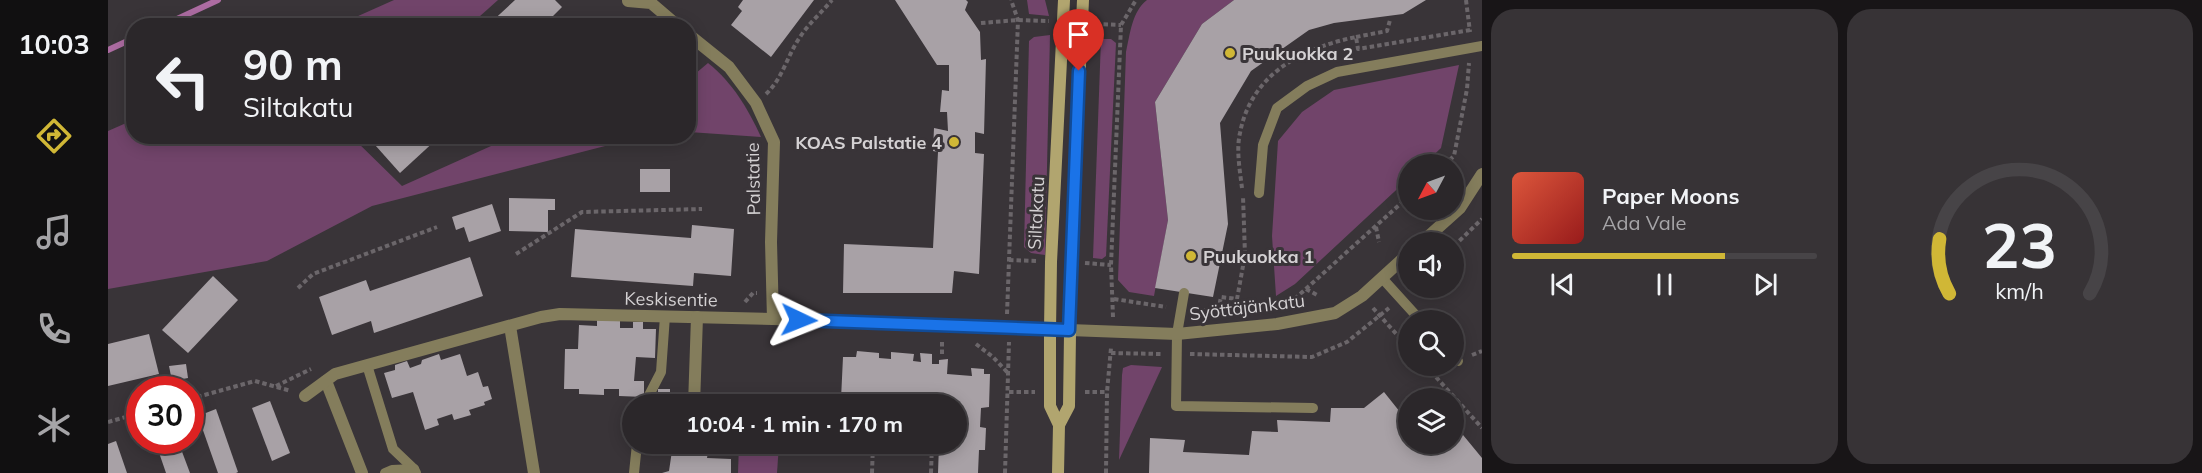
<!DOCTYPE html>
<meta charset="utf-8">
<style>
body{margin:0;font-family:Mulish,sans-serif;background:#373336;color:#f1f3f6;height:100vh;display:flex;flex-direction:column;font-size:22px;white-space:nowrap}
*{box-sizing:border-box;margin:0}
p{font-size:20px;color:#a6a5a8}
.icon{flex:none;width:33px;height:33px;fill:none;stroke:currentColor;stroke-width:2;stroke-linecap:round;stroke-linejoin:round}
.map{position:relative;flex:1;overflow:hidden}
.panel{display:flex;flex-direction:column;gap:9px;padding:9px;background:#181517;width:720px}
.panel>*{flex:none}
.top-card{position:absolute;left:18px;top:18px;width:570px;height:126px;border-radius:24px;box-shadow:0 3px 15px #0003,0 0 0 2px #474447;background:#2b272a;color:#f1f3f6;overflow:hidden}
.needle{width:39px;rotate:229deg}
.buttons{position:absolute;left:1290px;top:154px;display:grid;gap:12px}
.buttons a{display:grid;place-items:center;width:66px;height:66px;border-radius:50%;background:#2b272a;box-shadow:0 3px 15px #0003,0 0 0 2px #474447;font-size:30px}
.speed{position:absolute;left:18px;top:376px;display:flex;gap:12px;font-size:30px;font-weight:700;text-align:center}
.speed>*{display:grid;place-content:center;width:78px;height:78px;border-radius:50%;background:#2b272a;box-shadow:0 3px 15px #0003,0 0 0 2px #474447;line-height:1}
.speed .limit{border:9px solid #d22;background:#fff;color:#111}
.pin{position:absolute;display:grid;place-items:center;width:51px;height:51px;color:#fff;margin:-62px -26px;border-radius:50% 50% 50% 0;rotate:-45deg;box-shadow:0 0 6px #0007}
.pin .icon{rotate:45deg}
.me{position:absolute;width:66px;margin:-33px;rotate:92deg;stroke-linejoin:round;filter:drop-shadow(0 0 4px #0008)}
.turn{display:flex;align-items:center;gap:21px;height:126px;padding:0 18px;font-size:27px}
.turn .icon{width:78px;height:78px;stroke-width:2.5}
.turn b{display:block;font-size:42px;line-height:51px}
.panel .card{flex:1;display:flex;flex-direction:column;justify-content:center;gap:9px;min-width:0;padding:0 21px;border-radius:24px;background:#373336}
.panel .dial{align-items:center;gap:0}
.dial svg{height:156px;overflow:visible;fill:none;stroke:#474447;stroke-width:7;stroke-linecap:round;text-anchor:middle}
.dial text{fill:#f1f3f6;stroke:none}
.song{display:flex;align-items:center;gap:18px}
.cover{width:72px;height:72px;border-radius:9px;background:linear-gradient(135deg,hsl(10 70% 55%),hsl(0 70% 35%))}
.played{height:6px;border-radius:3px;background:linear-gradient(90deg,#d0b736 70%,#474447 70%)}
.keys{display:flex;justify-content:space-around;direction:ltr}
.panel .tiles{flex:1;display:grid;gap:9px;grid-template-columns:repeat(2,1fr)}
.trip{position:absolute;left:514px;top:394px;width:345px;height:60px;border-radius:30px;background:#2b272a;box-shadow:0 3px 15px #0003,0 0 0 2px #474447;font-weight:700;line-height:60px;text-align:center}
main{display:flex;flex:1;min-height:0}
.dock{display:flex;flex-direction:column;width:108px;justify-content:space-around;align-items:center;background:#111011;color:#a6a5a8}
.dock .icon{width:42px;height:42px}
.dock .active{color:#d0b736}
.dock b{font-size:27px;color:#f1f3f6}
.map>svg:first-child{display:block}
.green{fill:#71446a}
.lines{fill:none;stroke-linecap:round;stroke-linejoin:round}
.stream{stroke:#ad6ca2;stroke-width:6}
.building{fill:#a8a1a6}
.path{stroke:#6b666a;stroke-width:4;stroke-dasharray:4.5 3;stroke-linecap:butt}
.lane{stroke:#847d5c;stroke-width:10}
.street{stroke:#847d5c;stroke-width:12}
.secondary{stroke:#b1a56f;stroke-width:12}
.route-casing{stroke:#114b97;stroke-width:15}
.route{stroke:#1a73e8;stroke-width:10}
.poi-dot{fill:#d0b736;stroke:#393438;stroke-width:2}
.labels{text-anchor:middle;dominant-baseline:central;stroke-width:6;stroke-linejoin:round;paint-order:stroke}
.poi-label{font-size:18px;font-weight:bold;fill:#d4d1d3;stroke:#393438;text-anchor:start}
.street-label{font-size:18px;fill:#d4d1d3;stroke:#393438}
</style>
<main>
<nav class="dock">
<b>10:03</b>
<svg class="icon active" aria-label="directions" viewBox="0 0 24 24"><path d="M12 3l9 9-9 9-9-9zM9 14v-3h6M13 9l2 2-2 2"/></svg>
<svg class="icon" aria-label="music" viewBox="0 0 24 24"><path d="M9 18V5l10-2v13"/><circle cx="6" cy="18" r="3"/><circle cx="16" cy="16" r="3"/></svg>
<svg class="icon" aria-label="phone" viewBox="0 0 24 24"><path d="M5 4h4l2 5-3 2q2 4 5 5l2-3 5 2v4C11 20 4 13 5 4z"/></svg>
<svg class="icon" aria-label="climate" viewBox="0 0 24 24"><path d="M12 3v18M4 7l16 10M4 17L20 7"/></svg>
</nav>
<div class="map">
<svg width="1374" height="473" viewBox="0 0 1374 473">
<rect width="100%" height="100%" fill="#393438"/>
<g class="green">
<polygon points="286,0 390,0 362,25 230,25"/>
<polygon points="919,0 937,0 941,16 921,14"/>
<path d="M 1039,0 L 1126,0 L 1094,24 L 1047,102 L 1060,220 L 1046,296 L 1021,292 L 1010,280 L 1018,52 C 1022,35 1024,11 1039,0 Z"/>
<polygon points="942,35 937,255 923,253 916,247 921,41 926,37"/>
<polygon points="993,39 1003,39 1008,43 998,256 994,259 985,258"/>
<path d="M 600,63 C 625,83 640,109 653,137 L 581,132 L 581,79 Z"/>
<polygon points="1351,65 1333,148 1315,165 1300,165 1300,179 1187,284 1168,296 1164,236 1170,141 1194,112 1226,90"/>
<polygon points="25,120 26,136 244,137 294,186 403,137 520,137 501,145 264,206 159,261 0,289 0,131"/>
<polygon points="1023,365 1054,367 1011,460 1014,375 1015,368"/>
<polygon points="631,444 671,444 669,473 630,473"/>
</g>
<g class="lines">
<g class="stream">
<polyline points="54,26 110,0"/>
<polyline points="0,50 26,38"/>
</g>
</g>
<g class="building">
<polygon points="407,0 447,0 454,7 445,16 453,26 379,26"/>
<polygon points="635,0 706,0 663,57 623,25 634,11 630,7"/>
<polygon points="787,0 858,0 860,2 857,10 872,32 873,60 878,59 876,134 867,132 867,153 876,154 871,274 846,271 844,293 735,293 736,244 825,248 830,152 825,151 826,128 840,131 839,112 832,112 834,90 841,91 841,65 829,65"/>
<polygon points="1126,0 1318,0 1295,14 1226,23 1201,30 1143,71 1112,123 1120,224 1105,297 1047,288 1060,220 1047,102 1094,24"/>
<polygon points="259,136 329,136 330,138 292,173"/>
<rect x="532" y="169" width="30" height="23"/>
<polygon points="401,198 447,199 447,210 440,210 440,232 401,231"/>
<polygon points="384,204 393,231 361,242 356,227 348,230 344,217"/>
<polygon points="584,225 626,229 623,276 586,273 585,286 463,277 467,229 583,238"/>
<polygon points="362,257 375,296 266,333 263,321 224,335 211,297 258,280 262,291"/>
<polygon points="105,276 130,300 80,353 54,330"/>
<polygon points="489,320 512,321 512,328 525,328 525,322 535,322 535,329 548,329 547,358 528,357 526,381 536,381 536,397 511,396 511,389 496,389 496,395 471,394 471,389 456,389 457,349 470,349 471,325 489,326"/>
<polygon points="41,334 51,374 0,386 0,344"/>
<polygon points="749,351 771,353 771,358 783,359 783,352 806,354 805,361 813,362 812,353 824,354 824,364 831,364 831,360 840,359 839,374 864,376 863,368 876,369 876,374 882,374 881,407 873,408 872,427 878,428 877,450 871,450 870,473 830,473 831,444 849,444 849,405 815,405 815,401 733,399 735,357 748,357"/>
<polygon points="331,354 333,360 352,354 359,376 370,372 375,387 380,386 384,399 376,402 377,405 361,410 363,415 346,420 344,414 329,419 331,425 317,430 305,392 284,398 276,373 287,370 287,365 299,361 302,368 313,364 314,360"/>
<polygon points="78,364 80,378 64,381 61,366"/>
<rect x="550" y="389" width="12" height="16"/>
<polygon points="1276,392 1300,422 1300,444 1318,444 1327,455 1342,444 1346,444 1346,424 1374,458 1374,473 1041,473 1042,438 1077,440 1075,452 1141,455 1144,431 1170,432 1169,420 1222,422 1223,408 1256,408"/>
<polygon points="599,393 618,394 617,405 598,405"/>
<polygon points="162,401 182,453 164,461 144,408"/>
<polygon points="108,409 130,472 128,473 110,473 90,416"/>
<polygon points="8,441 19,473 0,473 0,444"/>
<polygon points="47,441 70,441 82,473 58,473"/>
<polygon points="565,444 601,446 599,458 623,459 623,473 554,473 561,471"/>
</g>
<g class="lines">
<g class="path">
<polyline points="1358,0 1362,32"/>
<polyline points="873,23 910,20 941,21"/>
<polyline points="988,24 1013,25"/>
<polyline points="1248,37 1279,31 1282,20"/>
<path d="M 658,94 C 675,78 679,56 692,37 C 701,23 714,12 724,0"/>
<polyline points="1336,165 1346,156 1359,89 1361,63"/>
<path d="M 1134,188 C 1132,171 1128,150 1132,133 C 1143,74 1194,48 1248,37 L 1250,49 L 1362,30"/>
<polyline points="1268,227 1271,242"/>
<polyline points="1346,246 1374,219"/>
<polyline points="408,254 474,212 594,209"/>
<polyline points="901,260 928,261"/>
<polyline points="977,263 1003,265"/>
<polyline points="190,288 205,274 329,227"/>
<polyline points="1198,289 1211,296"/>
<polyline points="1006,299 1058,307"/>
<polyline points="637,302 645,293 649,293"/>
<polyline points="1181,304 1300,197"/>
<polyline points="1265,308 1300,347"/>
<polyline points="1087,310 1112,311"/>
<polyline points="1110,311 1113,297 1129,299 1137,255 1135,196"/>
<polyline points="899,314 910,20 903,0"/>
<polyline points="1005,317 1003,265 1013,25 1028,0"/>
<polyline points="834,342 834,356"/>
<polyline points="868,344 885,357 900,373"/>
<polyline points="1003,353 1053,354"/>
<polyline points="1082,354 1204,357 1239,342 1281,308"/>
<polyline points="1364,355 1374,351"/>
<polyline points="1318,366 1374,428"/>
<polyline points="168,386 203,369"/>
<polyline points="901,392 927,392"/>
<polyline points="977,392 999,392"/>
<polyline points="82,399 147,381 183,391"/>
<polyline points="0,422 32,413"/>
<polyline points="764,473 765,444"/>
<polyline points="823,473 824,444"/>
<polyline points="897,473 901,342"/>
<polyline points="998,473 999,392 1003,348"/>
</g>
<g class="lane">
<polyline points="1151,193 1155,145 1169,108 1199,86 1229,72 1374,46"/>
<polyline points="1274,278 1313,321"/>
<polyline points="1076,293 1069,334 1068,406 1205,408"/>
<polyline points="1346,356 1350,361"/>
<polyline points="259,365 285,449 306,469 308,473"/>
<polyline points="536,405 553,372 557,316"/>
<polyline points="277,473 284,470 306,469"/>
<polyline points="526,473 529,444"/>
</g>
<g class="street">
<polyline points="520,1 543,3 570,26"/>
<polyline points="580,34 621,67 648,103 666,142 663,242 665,319"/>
<polyline points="1313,243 1352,208 1374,174"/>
<polyline points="402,326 426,473"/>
<polyline points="961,330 1069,334 1169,324 1227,313 1254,296 1300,254"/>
<polyline points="218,381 254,473"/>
<polyline points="197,396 227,374 433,317 452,314 665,319 942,330"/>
<polyline points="586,405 589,317"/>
</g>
<g class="secondary">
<polyline points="951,425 942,406 942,330 943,262 956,0"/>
<polyline points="950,473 951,425 961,406 963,262 975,0"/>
</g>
</g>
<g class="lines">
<g class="route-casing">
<polyline id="route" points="691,320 961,330 971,71"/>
</g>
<use href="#route" class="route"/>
</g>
<g class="poi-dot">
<circle cx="1122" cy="53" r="6"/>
<circle cx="846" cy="142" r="6"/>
<circle cx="1083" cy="256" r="6"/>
</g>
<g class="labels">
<g class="poi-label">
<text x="1134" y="53">Puukuokka 2</text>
<text x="834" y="142" text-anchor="end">KOAS Palstatie 4</text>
<text x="1095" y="256">Puukuokka 1</text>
</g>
<g class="street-label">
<text transform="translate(645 179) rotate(-91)">Palstatie</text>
<text transform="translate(928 213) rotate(-87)">Siltakatu</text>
<text transform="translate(563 299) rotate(1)">Keskisentie</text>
<text transform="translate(1139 307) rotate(-7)">Syöttäjänkatu</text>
</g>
</g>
</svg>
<div class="buttons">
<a><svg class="needle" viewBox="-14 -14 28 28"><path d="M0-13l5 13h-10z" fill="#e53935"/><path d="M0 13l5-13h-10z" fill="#a6a5a8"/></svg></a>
<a><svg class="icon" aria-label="sound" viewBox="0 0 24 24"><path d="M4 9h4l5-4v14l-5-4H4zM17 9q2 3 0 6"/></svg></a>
<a><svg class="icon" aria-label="search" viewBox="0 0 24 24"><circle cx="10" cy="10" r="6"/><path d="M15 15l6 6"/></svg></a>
<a><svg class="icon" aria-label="layers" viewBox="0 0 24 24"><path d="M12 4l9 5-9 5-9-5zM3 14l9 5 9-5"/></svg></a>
</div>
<div class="speed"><div class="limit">30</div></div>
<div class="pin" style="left:971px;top:71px;background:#d93025"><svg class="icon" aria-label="arrive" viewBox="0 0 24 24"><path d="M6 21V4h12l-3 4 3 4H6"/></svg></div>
<svg class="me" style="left:691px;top:320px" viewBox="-20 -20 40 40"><path d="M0-17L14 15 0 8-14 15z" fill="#1a73e8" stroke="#fff" stroke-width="4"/></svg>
<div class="trip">10:04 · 1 min · 170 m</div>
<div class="top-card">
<div class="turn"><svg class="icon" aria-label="left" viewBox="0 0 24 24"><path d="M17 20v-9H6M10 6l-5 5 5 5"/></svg><div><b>90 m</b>Siltakatu</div></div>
</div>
</div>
<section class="panel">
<div class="tiles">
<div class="card">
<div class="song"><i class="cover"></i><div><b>Paper Moons</b><p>Ada Vale</p></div></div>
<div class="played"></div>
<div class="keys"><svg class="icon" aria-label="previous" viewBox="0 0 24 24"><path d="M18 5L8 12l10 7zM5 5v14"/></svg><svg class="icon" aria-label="pause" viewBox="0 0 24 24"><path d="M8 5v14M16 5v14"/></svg><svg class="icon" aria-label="next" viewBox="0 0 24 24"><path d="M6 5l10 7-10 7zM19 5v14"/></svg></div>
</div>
<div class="card dial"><svg viewBox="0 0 100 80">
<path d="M14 69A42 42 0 1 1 86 69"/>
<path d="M14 69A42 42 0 0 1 9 41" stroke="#d0b736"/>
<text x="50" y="56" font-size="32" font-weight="700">23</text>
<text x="50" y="72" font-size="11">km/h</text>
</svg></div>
</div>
</section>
</main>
